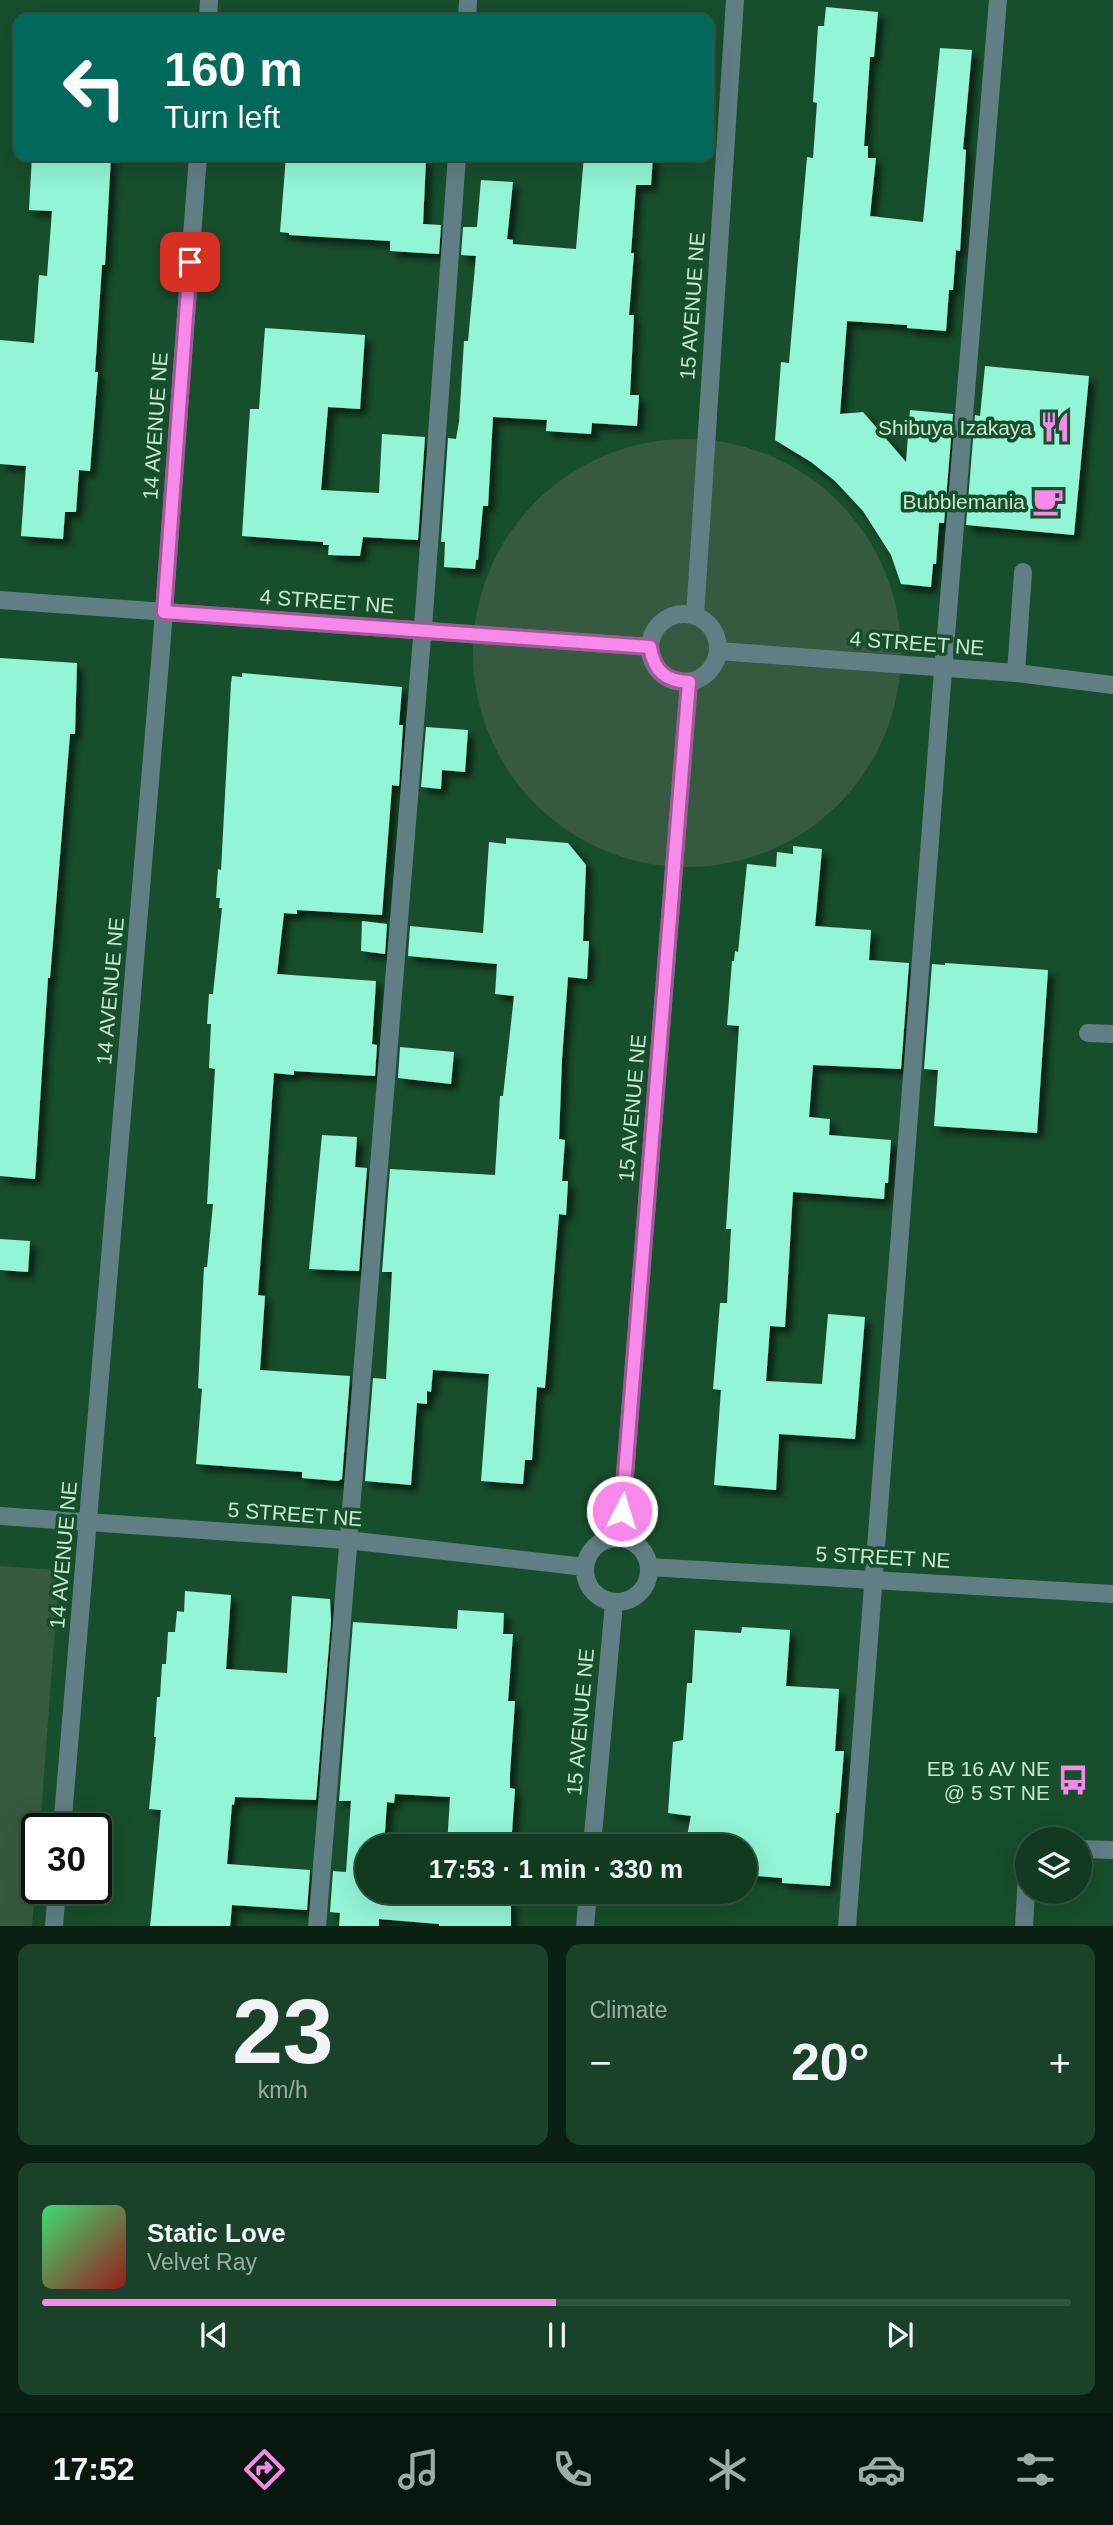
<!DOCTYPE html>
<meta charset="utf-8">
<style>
body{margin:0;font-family:Arial,sans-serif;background:#1a4129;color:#f1f3f6;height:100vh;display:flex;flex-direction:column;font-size:26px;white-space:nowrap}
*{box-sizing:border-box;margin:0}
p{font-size:23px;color:#9cada5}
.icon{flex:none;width:38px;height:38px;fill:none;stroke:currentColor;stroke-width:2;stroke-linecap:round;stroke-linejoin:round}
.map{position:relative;height:1926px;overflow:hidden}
.drawer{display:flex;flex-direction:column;gap:18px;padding:18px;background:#092012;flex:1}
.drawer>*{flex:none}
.banner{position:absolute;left:14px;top:14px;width:700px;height:147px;border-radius:14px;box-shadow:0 7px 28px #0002,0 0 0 2px #30543e;background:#00695c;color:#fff;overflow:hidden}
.tools{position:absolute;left:1015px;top:1827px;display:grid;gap:14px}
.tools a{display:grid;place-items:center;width:77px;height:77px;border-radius:50%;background:#113a20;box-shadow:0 7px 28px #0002,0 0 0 2px #30543e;font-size:35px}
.speed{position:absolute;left:21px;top:1813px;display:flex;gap:14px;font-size:35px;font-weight:700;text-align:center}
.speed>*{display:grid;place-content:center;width:91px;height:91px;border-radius:50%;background:#113a20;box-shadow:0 7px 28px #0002,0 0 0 2px #30543e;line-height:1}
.speed .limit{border:4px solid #111;border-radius:10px;background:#fff;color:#111}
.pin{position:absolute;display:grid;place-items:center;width:60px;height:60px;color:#fff;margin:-30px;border-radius:14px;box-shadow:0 4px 10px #0006}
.me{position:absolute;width:77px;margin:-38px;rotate:5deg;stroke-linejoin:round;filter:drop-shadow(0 0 5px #0008)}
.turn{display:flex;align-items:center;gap:24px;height:147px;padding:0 35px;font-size:32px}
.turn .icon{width:91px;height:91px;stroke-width:2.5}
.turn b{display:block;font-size:49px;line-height:60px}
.big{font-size:52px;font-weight:800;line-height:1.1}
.drawer .card{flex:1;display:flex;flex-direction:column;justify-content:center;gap:10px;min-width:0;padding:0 24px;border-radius:14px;background:#1a4129}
.drawer .dial{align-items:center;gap:0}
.dial b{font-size:91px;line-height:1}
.song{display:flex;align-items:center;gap:21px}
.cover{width:84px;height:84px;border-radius:10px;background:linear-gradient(135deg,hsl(140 70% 55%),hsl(0 70% 35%))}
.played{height:7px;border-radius:4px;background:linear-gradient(90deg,#f888ea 50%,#30543e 50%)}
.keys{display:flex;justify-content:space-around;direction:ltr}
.heat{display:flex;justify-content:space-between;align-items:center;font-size:38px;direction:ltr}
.drawer .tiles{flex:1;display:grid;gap:18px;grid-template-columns:1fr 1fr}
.card:last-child{grid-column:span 2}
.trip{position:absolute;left:355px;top:1834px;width:402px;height:70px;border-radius:35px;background:#113a20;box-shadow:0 7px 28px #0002,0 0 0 2px #30543e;font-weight:800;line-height:70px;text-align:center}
.dock{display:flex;height:112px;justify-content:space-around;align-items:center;background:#07170d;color:#9cada5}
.dock .icon{width:49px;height:49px}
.dock .selected{color:#f888ea}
.dock b{font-size:32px;color:#f1f3f6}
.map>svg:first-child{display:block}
.green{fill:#355a3f}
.building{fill:#92f5d6;filter:url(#shadow)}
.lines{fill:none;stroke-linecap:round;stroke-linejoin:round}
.minor{stroke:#5f7f85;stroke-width:18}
.route-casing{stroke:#a15898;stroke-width:18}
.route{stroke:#f888ea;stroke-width:12}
.labels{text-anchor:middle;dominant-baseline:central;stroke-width:7;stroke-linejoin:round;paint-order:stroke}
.street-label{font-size:21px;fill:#c7eacf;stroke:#174e2b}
.poi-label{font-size:21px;fill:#c7eacf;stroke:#174e2b;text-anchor:end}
</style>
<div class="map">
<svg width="1113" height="1927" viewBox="0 0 1113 1927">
<defs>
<filter id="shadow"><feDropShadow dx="6" dy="6" stdDeviation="3.5" flood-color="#0009"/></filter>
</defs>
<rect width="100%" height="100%" fill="#174e2b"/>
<g class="green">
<circle cx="687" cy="653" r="214"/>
<polygon points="0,1566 58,1570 59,1575 40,1829 37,1829 37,1869 32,1926 0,1926"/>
</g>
<g class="building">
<polygon points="826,7 878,12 874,57 870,57 864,146 868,146 868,158 876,158 870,216 923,222 940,48 972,50 963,149 966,150 960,251 956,250 953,290 949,290 946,331 907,328 907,325 847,321 840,414 863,412 906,462 910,410 953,414 944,523 939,523 936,564 933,564 931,587 901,584 891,555 863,511 835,481 811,462 775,440 781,362 789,363 807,157 813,158 817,103 813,102 818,26 824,26"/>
<polygon points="32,156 111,156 105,265 102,265 95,372 98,372 90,471 79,470 76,512 65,512 63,539 21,536 26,466 0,464 0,340 34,343 39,275 47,276 52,211 29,210"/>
<polygon points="286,156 380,156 426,159 423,224 441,225 439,254 390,251 390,241 289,235 289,233 280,232"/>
<polygon points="584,156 653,156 651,185 636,185 631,253 634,253 629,315 634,315 630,395 639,395 637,426 592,423 591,434 546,431 547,420 493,417 488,506 483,506 478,560 476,560 475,569 444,567 445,542 441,542 448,438 456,439 459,422 464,341 468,341 476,256 461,255 463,227 477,227 481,180 513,182 507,239 513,240 513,244 576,249"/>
<polygon points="265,328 365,335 360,409 328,407 321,490 379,493 382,434 425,437 418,540 363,537 360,556 328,555 329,545 323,545 323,542 242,536 250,409 259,409"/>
<polygon points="985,366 1089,376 1074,535 966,525 975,415 980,416"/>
<polygon points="0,658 77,663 75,734 70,734 50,978 48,978 35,1179 0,1176"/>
<polygon points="242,673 402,687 399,725 403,725 399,786 392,785 382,915 297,910 297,914 284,913 277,974 376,981 372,1044 377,1045 375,1076 294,1071 294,1075 274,1073 258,1295 265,1296 260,1370 350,1376 342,1479 338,1481 302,1478 302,1472 196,1464 202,1389 198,1388 204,1267 207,1267 213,1204 207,1204 215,1069 209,1068 211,1024 207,1024 209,994 213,994 222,908 219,908 220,898 216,898 218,869 221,870 231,683 232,676 242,677"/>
<polygon points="426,727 468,730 465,772 442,770 441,789 421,787"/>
<polygon points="506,838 568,843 586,865 583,941 589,941 587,979 568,977 562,1059 559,1139 565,1140 562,1181 568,1181 566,1215 559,1214 545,1388 537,1387 532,1460 525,1460 523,1484 481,1481 489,1374 433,1370 431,1392 427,1391 427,1404 417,1403 411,1485 365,1481 373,1378 386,1379 392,1272 382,1272 390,1169 495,1175 500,1096 503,1096 514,996 495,994 497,964 408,956 410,926 483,933 489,842 506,844"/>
<polygon points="793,846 822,849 815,926 871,930 869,960 909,963 901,1069 813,1065 809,1117 830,1119 829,1135 891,1140 888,1183 885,1183 884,1199 793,1192 785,1327 770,1326 766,1381 822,1384 828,1314 865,1317 855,1439 779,1434 776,1490 714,1485 721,1390 713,1389 720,1303 727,1303 731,1229 726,1229 739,1026 727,1025 732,961 734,961 735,951 738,952 747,864 776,867 777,852 793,854"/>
<polygon points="362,921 387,924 385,954 361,951"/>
<polygon points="945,963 1048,970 1037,1133 934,1126 938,1070 924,1069 932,964 945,965"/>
<polygon points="400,1047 454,1052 451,1084 398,1078"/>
<polygon points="322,1135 357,1137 355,1167 367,1168 359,1271 309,1269"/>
<polygon points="0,1239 30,1241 28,1272 0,1270"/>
<polygon points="185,1591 231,1595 226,1669 287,1673 292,1596 330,1599 331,1621 316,1800 235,1797 234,1805 232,1804 227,1864 310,1870 307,1910 232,1905 230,1927 150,1927 161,1810 149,1809 156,1737 154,1737 157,1697 160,1697 162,1664 166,1664 168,1632 175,1632 177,1611 184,1612"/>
<polygon points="458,1610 504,1613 503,1634 513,1634 508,1701 515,1701 510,1773 510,1788 515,1789 511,1846 447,1846 450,1797 395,1794 394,1803 387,1802 384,1846 368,1846 368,1892 501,1892 511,1904 511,1927 439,1927 439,1924 379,1919 379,1927 339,1927 340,1913 330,1912 333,1871 346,1872 351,1801 339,1801 353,1622 457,1629"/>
<polygon points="742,1627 790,1630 786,1686 839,1689 835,1751 844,1751 839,1813 836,1813 830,1886 782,1883 782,1878 746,1875 746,1846 685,1846 691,1816 668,1813 673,1742 683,1740 687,1683 692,1683 695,1630 741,1633"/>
</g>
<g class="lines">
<g class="minor">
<polyline points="208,19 209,0"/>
<polyline points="467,19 468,0"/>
<polyline points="0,600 650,647"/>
<circle cx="684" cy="648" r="34"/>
<polyline points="695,616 735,0"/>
<polyline points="718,651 1016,673 1113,685"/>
<polyline points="1016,673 1023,572"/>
<polyline points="1088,1033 1113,1034"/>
<polyline points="0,1516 347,1540 585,1567"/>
<circle cx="617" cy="1570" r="32"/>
<polyline points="620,1538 689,682"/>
<polyline points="649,1567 1113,1594"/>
<polyline points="62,1829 161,650 198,156"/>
<polyline points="592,1846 614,1603"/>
<polyline points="1080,1849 1113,1850"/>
<polyline points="54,1927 57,1888"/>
<polyline points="317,1927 425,601 457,156"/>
<polyline points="585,1927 588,1892"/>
<polyline points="847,1927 941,696 998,0"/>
<polyline points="1024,1927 1027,1873"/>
</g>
</g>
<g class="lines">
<g class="route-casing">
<path id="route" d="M 190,262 L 164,612 L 650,647 C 654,671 665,681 689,682 L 622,1511"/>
</g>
<use href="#route" class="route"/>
</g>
<defs>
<g id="restaurant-bare" transform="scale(2.415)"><path d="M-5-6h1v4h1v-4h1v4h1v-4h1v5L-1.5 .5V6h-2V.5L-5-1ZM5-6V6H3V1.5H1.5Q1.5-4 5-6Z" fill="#f888ea" stroke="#174e2b" stroke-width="2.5" paint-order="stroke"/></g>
<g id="cafe-bare" transform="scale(2.415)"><path d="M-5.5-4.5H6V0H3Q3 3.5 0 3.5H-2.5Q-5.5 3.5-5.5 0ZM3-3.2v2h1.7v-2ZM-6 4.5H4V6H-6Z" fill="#f888ea" stroke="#174e2b" stroke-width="2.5" paint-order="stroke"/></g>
<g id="bus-bare" transform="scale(2.415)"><path d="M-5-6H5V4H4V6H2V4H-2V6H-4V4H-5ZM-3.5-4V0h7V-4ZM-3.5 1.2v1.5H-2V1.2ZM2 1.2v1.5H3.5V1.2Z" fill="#f888ea" stroke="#174e2b" stroke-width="2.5" paint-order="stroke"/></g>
</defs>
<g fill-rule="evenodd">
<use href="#restaurant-bare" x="1055" y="427"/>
<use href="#cafe-bare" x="1048" y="501"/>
<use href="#bus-bare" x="1073" y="1780"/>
</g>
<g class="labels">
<g class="street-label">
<text transform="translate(692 306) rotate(-86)">15 AVENUE NE</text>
<text transform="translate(155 426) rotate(-86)">14 AVENUE NE</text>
<text transform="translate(327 601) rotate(4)">4 STREET NE</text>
<text transform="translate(917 643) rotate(4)">4 STREET NE</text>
<text transform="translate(110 991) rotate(-85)">14 AVENUE NE</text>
<text transform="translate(632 1108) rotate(-85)">15 AVENUE NE</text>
<text transform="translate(295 1514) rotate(4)">5 STREET NE</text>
<text transform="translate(63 1555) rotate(-85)">14 AVENUE NE</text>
<text transform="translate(883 1557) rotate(3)">5 STREET NE</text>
<text transform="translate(580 1722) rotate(-85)">15 AVENUE NE</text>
</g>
<g class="poi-label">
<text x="1032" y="427">Shibuya Izakaya</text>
<text x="1025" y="501">Bubblemania</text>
<text x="1050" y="1768">EB 16 AV NE<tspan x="1050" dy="24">@ 5 ST NE</tspan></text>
</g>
</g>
</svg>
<div class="tools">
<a><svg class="icon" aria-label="layers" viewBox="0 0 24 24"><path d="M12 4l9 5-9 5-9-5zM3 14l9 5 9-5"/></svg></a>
</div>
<div class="speed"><div class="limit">30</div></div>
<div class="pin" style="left:190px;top:262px;background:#d93025"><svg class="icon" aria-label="arrive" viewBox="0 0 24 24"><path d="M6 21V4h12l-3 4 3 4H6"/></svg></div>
<svg class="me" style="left:622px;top:1511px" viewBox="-20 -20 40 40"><circle r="17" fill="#f888ea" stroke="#fff" stroke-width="3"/><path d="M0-11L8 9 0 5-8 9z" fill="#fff"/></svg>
<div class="trip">17:53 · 1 min · 330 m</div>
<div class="banner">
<div class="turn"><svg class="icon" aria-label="left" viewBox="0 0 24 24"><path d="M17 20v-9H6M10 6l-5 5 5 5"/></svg><div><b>160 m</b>Turn left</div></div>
</div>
</div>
<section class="drawer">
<div class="tiles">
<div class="card dial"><b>23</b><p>km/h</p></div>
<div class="card"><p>Climate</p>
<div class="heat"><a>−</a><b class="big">20°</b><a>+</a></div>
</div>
<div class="card">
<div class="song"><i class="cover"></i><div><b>Static Love</b><p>Velvet Ray</p></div></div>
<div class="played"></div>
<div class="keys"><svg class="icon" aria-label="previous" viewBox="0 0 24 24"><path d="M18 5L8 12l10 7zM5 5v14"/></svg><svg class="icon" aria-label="pause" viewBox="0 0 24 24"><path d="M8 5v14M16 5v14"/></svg><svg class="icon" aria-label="next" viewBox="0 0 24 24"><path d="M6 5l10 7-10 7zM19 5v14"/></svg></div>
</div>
</div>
</section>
<nav class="dock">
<b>17:52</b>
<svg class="icon selected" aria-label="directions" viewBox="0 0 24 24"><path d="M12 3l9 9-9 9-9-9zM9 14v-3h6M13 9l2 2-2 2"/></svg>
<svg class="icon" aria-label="music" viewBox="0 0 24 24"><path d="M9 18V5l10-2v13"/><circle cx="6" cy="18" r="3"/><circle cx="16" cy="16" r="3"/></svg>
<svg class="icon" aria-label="phone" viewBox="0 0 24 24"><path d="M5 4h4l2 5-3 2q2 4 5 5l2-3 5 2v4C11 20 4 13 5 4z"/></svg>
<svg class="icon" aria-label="climate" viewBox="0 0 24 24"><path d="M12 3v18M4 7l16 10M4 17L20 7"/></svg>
<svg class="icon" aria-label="car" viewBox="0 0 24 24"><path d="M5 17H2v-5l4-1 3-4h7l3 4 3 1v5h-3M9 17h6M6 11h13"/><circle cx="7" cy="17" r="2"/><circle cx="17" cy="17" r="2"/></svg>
<svg class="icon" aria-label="filters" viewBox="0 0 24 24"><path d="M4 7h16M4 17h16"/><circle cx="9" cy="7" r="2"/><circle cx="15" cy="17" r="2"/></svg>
</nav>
